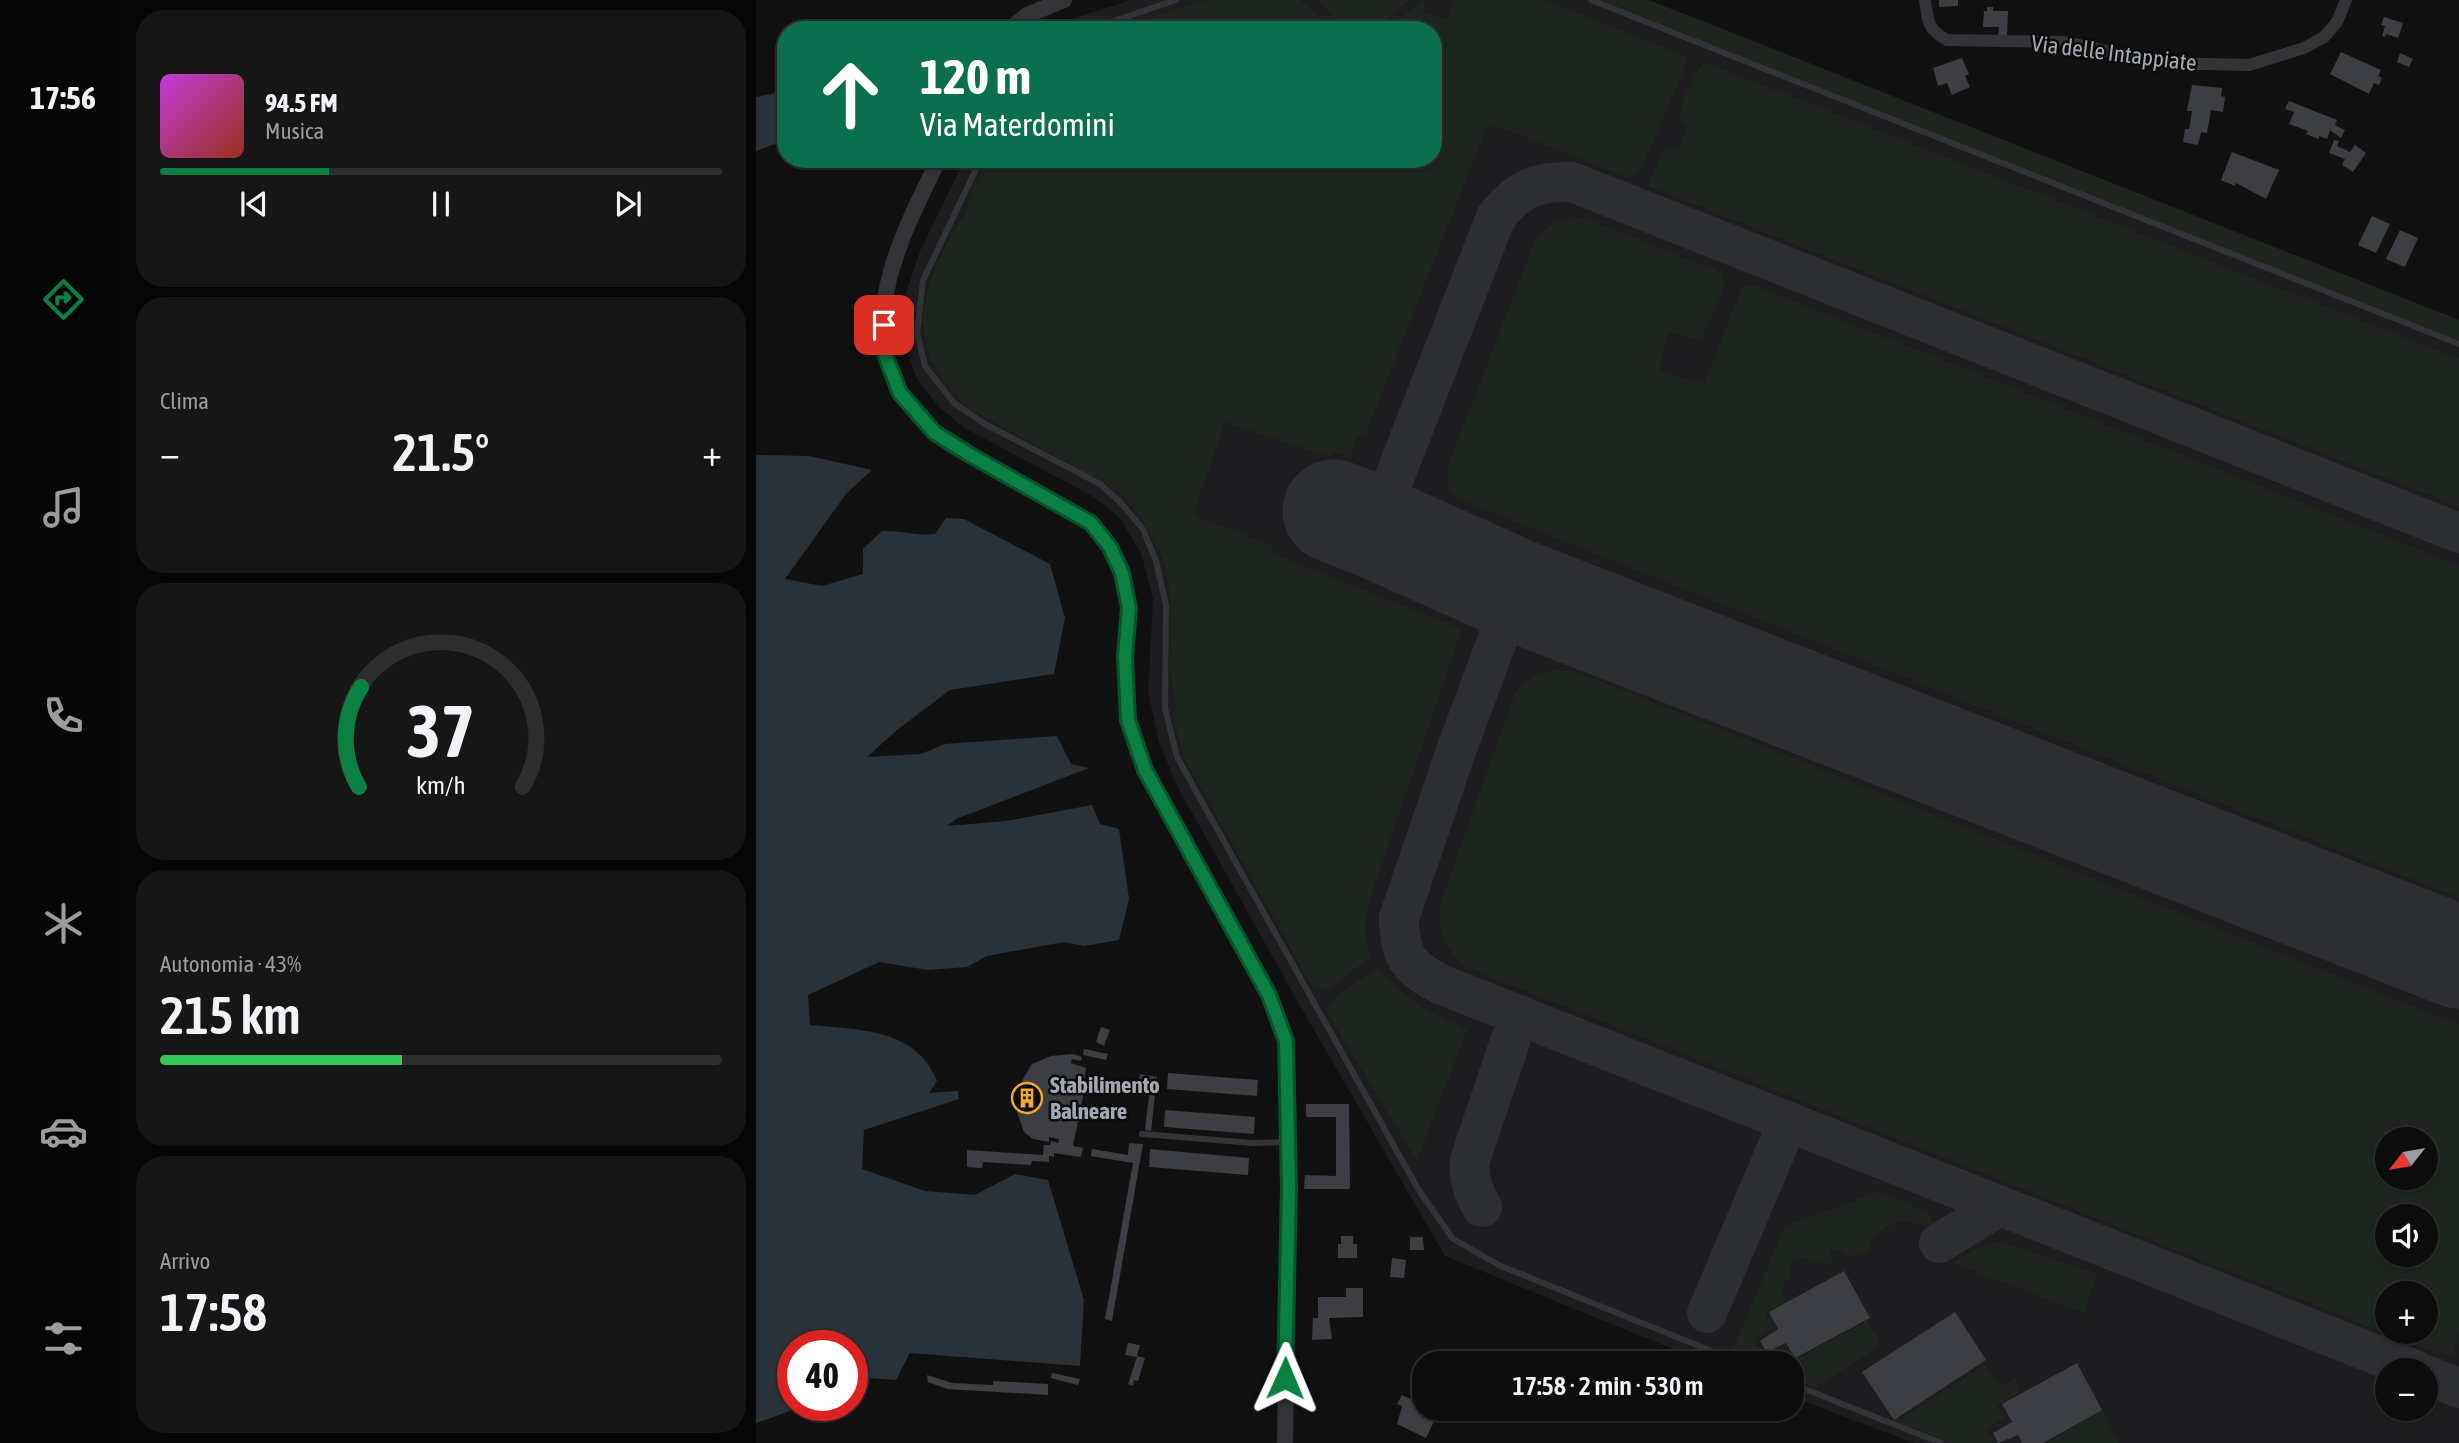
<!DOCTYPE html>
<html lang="it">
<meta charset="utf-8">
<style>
body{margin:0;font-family:"Asap Condensed",sans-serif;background:#161617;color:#f1f3f6;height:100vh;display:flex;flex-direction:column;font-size:26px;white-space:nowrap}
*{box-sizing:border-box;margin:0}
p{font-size:23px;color:#9a9c9e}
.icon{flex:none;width:38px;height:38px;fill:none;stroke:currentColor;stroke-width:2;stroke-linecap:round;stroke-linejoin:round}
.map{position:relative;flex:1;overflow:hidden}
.drawer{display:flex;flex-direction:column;gap:10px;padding:10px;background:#070708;width:630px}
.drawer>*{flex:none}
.banner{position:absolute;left:21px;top:21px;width:665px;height:147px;border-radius:28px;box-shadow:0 2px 5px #0004,0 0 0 2px #2d2d2e;background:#0b6e4f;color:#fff;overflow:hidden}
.needle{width:46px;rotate:239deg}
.controls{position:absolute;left:1619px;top:1127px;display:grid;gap:14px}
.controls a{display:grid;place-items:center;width:63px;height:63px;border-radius:50%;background:#0d0d0e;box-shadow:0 2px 5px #0004,0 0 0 2px #2d2d2e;font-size:35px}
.speed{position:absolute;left:21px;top:1330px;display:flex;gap:14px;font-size:35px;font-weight:700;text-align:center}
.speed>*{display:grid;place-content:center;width:91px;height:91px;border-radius:50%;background:#0d0d0e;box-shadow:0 2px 5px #0004,0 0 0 2px #2d2d2e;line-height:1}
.speed .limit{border:10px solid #d22;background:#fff;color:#111}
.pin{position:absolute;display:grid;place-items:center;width:60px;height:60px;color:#fff;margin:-30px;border-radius:14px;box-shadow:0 4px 10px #0006}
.me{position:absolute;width:77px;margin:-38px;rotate:1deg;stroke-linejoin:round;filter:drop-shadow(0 0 5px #0008)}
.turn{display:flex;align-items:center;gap:24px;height:147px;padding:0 28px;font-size:32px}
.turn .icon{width:91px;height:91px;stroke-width:2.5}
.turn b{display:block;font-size:49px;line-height:60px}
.big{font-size:52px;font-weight:600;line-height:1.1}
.drawer .tile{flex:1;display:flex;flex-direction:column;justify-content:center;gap:10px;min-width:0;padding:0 24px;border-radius:28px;background:#161617}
.drawer .dial{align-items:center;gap:0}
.dial svg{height:182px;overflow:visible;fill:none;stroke:#2d2d2e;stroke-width:7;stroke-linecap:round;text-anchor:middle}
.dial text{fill:#f1f3f6;stroke:none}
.song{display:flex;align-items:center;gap:21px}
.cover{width:84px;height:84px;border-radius:10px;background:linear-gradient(135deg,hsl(290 70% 55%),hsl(10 70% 35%))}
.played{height:7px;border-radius:4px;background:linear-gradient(90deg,#0b8043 30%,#2d2d2e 30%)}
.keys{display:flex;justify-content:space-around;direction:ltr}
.heat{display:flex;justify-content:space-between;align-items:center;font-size:38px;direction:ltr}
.charge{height:10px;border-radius:5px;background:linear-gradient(90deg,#34c759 43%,#2d2d2e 0)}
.trip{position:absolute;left:656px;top:1351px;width:392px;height:70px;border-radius:28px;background:#0d0d0e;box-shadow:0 2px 5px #0004,0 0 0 2px #2d2d2e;font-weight:600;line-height:70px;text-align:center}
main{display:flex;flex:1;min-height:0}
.tabs{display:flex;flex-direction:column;width:126px;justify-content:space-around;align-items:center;background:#050506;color:#9a9c9e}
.tabs .icon{width:49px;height:49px}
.tabs .active{color:#0b8043}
.tabs b{font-size:32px;color:#f1f3f6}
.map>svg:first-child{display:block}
.built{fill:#1d1d1f;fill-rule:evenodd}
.green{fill:#1d251e;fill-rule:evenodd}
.water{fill:#293238}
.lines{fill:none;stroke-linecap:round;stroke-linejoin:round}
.taxiway{stroke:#2d2e32;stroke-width:40}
.runway{stroke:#2d2e32;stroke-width:103}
.building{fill:#3d3e43}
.service{stroke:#323337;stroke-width:6}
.minor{stroke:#323337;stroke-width:12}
.tertiary{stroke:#323337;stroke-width:16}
.route-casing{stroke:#07532c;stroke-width:18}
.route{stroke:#0b8043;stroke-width:12}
.labels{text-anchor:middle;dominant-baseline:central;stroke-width:5;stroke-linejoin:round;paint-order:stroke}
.street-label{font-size:23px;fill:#a2a8b3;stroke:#0c0c0d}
.poi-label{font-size:23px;font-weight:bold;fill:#a2a8b3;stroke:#0c0c0d;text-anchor:start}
</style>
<main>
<nav class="tabs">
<b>17:56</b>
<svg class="icon active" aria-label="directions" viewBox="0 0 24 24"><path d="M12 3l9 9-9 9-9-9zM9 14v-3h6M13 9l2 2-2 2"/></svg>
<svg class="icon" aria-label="music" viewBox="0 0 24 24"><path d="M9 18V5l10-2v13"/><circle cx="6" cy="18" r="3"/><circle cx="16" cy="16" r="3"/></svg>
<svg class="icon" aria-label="phone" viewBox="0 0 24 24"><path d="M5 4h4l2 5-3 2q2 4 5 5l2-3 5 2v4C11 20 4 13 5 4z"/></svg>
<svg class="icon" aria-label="climate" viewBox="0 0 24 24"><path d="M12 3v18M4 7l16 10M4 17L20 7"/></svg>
<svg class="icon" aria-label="car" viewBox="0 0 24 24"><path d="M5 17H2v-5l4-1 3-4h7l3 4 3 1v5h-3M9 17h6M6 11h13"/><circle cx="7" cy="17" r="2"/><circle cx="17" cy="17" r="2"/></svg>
<svg class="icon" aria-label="filters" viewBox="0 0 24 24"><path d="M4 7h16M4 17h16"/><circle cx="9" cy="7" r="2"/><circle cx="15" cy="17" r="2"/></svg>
</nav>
<section class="drawer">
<div class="tile">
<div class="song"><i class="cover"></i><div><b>94.5 FM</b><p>Musica</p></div></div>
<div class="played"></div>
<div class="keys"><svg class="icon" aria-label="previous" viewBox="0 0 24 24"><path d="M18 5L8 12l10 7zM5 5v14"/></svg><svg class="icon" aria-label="pause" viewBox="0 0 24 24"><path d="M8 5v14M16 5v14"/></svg><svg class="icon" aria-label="next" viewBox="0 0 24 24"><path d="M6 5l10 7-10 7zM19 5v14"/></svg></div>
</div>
<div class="tile"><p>Clima</p>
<div class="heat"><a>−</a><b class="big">21.5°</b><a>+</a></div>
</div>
<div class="tile dial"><svg viewBox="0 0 100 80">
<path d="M14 69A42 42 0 1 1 86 69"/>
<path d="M14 69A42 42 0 0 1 15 25" stroke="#0b8043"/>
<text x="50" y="56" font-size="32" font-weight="700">37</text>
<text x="50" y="72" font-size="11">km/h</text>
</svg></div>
<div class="tile"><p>Autonomia · 43%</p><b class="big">215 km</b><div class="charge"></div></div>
<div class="tile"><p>Arrivo</p><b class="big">17:58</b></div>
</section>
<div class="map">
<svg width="1703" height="1443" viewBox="0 0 1703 1443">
<rect width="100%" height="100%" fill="#111112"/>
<path class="built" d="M 375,0 L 892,0 L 1703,320 L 1703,1443 L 1158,1443 L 1036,1397 L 1036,1363 L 951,1363 L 689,1256 L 551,1018 L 421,786 L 403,742 L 392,692 L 397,599 L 385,553 L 363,517 L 334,495 L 207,427 L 183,407 L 161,379 L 147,343 L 148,299 L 164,251 L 209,159 L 677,159 L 677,30 L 290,30 L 300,24 ZM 1631,1139 L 1670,1139 L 1670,1178 L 1631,1178 ZM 1631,1216 L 1670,1216 L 1670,1255 L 1631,1255 ZM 1631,1293 L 1670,1293 L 1670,1332 L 1631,1332 ZM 1631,1370 L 1670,1370 L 1670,1409 L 1631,1409 Z"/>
<g class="green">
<polygon points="450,0 544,0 579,30 357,30"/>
<polygon points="561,0 653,0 618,30 593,30"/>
<path d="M 666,0 L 670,1 L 667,12 L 692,18 L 698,0 L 790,0 L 930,56 L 927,72 L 884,172 L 872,178 L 735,124 L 731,127 L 609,435 L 602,434 L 594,457 L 576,451 L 574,457 L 469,422 L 437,515 L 517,546 L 515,553 L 706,629 L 615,896 C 608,921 606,932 615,956 L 575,988 L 557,988 L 428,758 L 418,722 L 420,708 L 414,667 L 414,594 L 408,562 L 385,517 L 362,491 L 214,409 C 155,353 156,311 192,241 C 199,228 214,213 212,198 L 231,159 L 677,159 L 677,73 L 681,64 L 677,62 L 677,30 L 631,30 Z"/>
<polygon points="833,0 892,0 939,18 1703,320 1703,341"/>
<path d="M 948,62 L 1703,359 L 1703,507 L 892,186 L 907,150 L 914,147 L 923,149 L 932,124 L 924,120 C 925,98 936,80 948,62 Z"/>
<path d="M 829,218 L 960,270 L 967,275 L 968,290 L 945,339 L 912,333 L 903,370 L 948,384 L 986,287 L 998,285 L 1703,565 L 1703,898 L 699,498 C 691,489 691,480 691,468 L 778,243 C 792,222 805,219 829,218 Z"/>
<path d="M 798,670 L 822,672 L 1703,1025 L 1703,1333 L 1697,1355 L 1671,1350 L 708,966 C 687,943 683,934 684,904 L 759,693 C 768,679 782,675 798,670 ZM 1631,1139 L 1670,1139 L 1670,1178 L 1631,1178 ZM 1631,1216 L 1670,1216 L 1670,1255 L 1631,1255 ZM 1631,1293 L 1670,1293 L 1670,1332 L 1631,1332 Z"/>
<path d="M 623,968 C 648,1001 674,1012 711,1029 L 661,1161 L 570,1010 L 583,994 Z"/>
<path d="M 1124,1191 L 1173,1213 L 1177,1221 L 1176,1226 L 1144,1222 L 1131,1227 L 1123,1231 L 1117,1239 L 1111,1254 L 1095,1257 L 1081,1249 L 1072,1250 L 1078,1261 L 1070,1265 C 1053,1260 1028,1248 1035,1279 L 1026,1284 L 1029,1288 L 1025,1291 L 1030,1301 L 1009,1313 L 1017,1328 L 998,1339 L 1007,1357 L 1026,1347 L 1036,1362 L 1111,1321 L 1123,1341 L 1120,1348 L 1059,1388 L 1036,1377 L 1036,1363 L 1007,1363 L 977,1349 L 1029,1226 Z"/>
<polygon points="1243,1241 1341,1274 1328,1313 1197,1263 1220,1249"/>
<polygon points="1229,1365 1243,1387 1260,1378 1262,1393 1241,1405 1248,1418 1230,1428 1239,1443 1196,1443 1140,1422"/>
<polygon points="1346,1410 1363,1443 1291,1443"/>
</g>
<g class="water">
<polygon points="30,91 30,140 0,151 0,97"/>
<path d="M 0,455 L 53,456 L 116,470 L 90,494 L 29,579 L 66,586 L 107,574 L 107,549 L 126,531 C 145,530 161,536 179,534 L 190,518 L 208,519 L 294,564 L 309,618 L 298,674 L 194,690 L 141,730 L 111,757 L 165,754 L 189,744 L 301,736 L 315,764 L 333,768 L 200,819 L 191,826 L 250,821 L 336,805 L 344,824 L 363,829 L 373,899 L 363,940 L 328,946 L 308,942 L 231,956 L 211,967 L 172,970 L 123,962 L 52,995 L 54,1025 C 103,1030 160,1028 181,1081 L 173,1093 L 202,1091 L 203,1099 L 108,1130 L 106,1169 L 169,1191 L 219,1195 L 259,1174 L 292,1180 L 328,1300 L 324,1366 L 154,1353 L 140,1380 L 96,1377 L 96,1346 L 37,1346 L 37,1405 L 51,1405 L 0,1423 Z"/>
</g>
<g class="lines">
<g class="taxiway">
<path d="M 619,527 L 740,217 C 762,189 780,181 816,182 L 1703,533"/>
<path d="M 760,590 L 701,748 L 643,918 C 644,955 651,967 684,984 L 1659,1370"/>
<path d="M 726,1207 C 717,1191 712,1179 714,1160 L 763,1015"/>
<polyline points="1183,1243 1244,1206"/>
<polyline points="951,1313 1032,1122"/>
<polyline points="1670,1375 1703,1388"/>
</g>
<polyline class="runway" points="578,511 619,527 760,590 1703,957"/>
</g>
<g class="building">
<polygon points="1183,0 1202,0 1202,6 1183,7"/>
<polygon points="1231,7 1237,7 1237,11 1252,11 1251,37 1242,36 1243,27 1227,27 1228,11 1231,11"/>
<polygon points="1628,17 1647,23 1642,38 1630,34 1629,37 1626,36 1629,26 1625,25"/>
<polygon points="1585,52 1625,70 1622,76 1626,78 1623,85 1618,83 1613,94 1574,74"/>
<polygon points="1644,53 1657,59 1653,67 1641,62"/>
<polygon points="1206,58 1213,74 1209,76 1214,87 1196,95 1191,83 1182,86 1177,68"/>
<polygon points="1436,85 1466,88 1465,96 1469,97 1467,112 1455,110 1451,133 1445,132 1442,145 1427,142 1429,129 1433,129 1436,111 1431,111"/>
<polygon points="1533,101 1581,120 1579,125 1589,130 1585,138 1574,130 1571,139 1563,136 1563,139 1550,134 1552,131 1533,124 1538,112 1529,109"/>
<polygon points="1578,140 1583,141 1581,146 1594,152 1599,145 1610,153 1597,172 1586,165 1589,159 1573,153"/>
<polygon points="1476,152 1523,170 1510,199 1480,183 1479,186 1465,180"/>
<polygon points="1616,216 1634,224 1620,253 1602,245"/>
<polygon points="1644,230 1662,238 1649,267 1630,259"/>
<polygon points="345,1027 354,1030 348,1046 340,1042"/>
<polygon points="328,1049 352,1054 350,1060 327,1055"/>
<polygon points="317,1054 326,1057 325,1061 316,1059 315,1063 330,1068 328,1081 310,1078 330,1082 317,1146 327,1148 325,1157 298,1153 298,1157 293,1156 293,1162 276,1161 275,1165 227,1162 226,1168 211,1167 211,1150 287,1155 288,1145 294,1145 295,1141 302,1143 303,1139 293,1137 293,1142 277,1139 268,1132 261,1112 261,1096 267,1079 276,1064 295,1056"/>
<polygon points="412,1073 502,1080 501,1096 411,1089"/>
<polygon points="384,1074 401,1077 398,1092 381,1089"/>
<polygon points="393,1095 399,1095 395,1131 389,1130"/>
<polygon points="550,1104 593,1104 594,1189 548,1189 549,1175 580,1176 580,1117 550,1117"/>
<polygon points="409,1110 499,1117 498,1134 408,1127"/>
<polygon points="373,1143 387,1144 356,1321 349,1319 377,1163 335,1156 336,1149 372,1155"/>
<polygon points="394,1149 493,1158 492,1175 393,1167"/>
<polygon points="585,1236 597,1236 597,1244 601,1244 601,1258 582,1258 582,1244 585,1244"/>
<polygon points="654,1237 667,1237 668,1250 654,1250"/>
<polygon points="636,1258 650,1260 648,1278 634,1277"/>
<polygon points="1088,1271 1114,1318 1039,1358 1030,1343 1011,1352 1004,1341 1022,1329 1013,1312"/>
<polygon points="590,1288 607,1288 607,1317 573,1318 576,1339 556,1340 557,1318 562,1318 562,1297 590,1297"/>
<polygon points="1199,1312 1230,1360 1138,1420 1106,1372"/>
<polygon points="372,1343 384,1345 381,1356 389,1358 382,1381 378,1380 377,1386 372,1384 381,1357 369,1355"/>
<polygon points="1321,1363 1346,1410 1287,1443 1266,1443 1262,1435 1242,1443 1237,1433 1256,1422 1246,1404"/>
<polygon points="296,1373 324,1379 322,1385 295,1378"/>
<polygon points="171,1375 196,1383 237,1385 237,1381 292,1384 292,1395 191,1389 172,1382"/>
<polygon points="646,1395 668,1406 668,1409 684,1409 670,1438 641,1424 646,1406 641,1404"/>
</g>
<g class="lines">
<g class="service">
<polyline points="835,0 1703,344"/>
<polyline points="331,30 420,0"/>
<polyline points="225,159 167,280 161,333 169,366 198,403 229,424 344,484 364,502 387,529 400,561 410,605 409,708 421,757 662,1189 697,1239 745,1266 985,1363"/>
<polyline points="386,1134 497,1143 530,1142"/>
<polyline points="1036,1384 1185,1443"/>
</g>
<path class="minor" d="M 1169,0 C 1172,21 1171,29 1191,40 L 1310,42 L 1404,63 L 1493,65 L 1548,48 L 1568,37 L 1581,22 L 1590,0"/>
<g class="tertiary">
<polyline points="253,30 271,15 308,0"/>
<path d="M 183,159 C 138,250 86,349 178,432 C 195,447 218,457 238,468 C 270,486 303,504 335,523 L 354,547 L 367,573 L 373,608 L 369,656 L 372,720 L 389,770 L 513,995 L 530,1041 L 533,1188 L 529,1443"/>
</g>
</g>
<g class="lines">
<g class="route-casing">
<polyline id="route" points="128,325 128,352 144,393 179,433 216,456 335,523 354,547 366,573 373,608 369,656 372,720 389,770 513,995 530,1041 533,1188 529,1378"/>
</g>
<use href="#route" class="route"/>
</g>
<defs>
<g id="building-ring" transform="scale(1.575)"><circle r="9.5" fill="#0c0c0d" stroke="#f4aa28" stroke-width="1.5"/><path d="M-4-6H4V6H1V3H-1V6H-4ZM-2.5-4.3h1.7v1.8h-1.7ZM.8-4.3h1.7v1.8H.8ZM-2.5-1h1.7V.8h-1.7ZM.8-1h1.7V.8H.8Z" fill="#f4aa28"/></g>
</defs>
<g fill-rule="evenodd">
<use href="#building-ring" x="271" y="1098"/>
</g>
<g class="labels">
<g class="street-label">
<text transform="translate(1358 53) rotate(7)">Via delle Intappiate</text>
</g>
<g class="poi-label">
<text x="294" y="1085">Stabilimento<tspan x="294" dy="26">Balneare</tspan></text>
</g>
</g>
</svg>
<div class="controls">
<a><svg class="needle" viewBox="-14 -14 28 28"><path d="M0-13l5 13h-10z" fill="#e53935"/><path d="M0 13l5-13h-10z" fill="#9a9c9e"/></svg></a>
<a><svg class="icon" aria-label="sound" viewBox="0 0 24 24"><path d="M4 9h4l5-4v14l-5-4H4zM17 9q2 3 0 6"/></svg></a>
<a>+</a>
<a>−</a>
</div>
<div class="speed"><div class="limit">40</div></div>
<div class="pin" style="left:128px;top:325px;background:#d93025"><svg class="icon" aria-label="arrive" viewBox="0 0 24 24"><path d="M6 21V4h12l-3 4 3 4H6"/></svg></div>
<svg class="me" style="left:529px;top:1378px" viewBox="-20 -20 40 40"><path d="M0-17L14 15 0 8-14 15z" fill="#0b8043" stroke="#fff" stroke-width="4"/></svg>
<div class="trip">17:58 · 2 min · 530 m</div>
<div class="banner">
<div class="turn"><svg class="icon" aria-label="ahead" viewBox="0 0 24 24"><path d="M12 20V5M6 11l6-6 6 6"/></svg><div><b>120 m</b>Via Materdomini</div></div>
</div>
</div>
</main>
